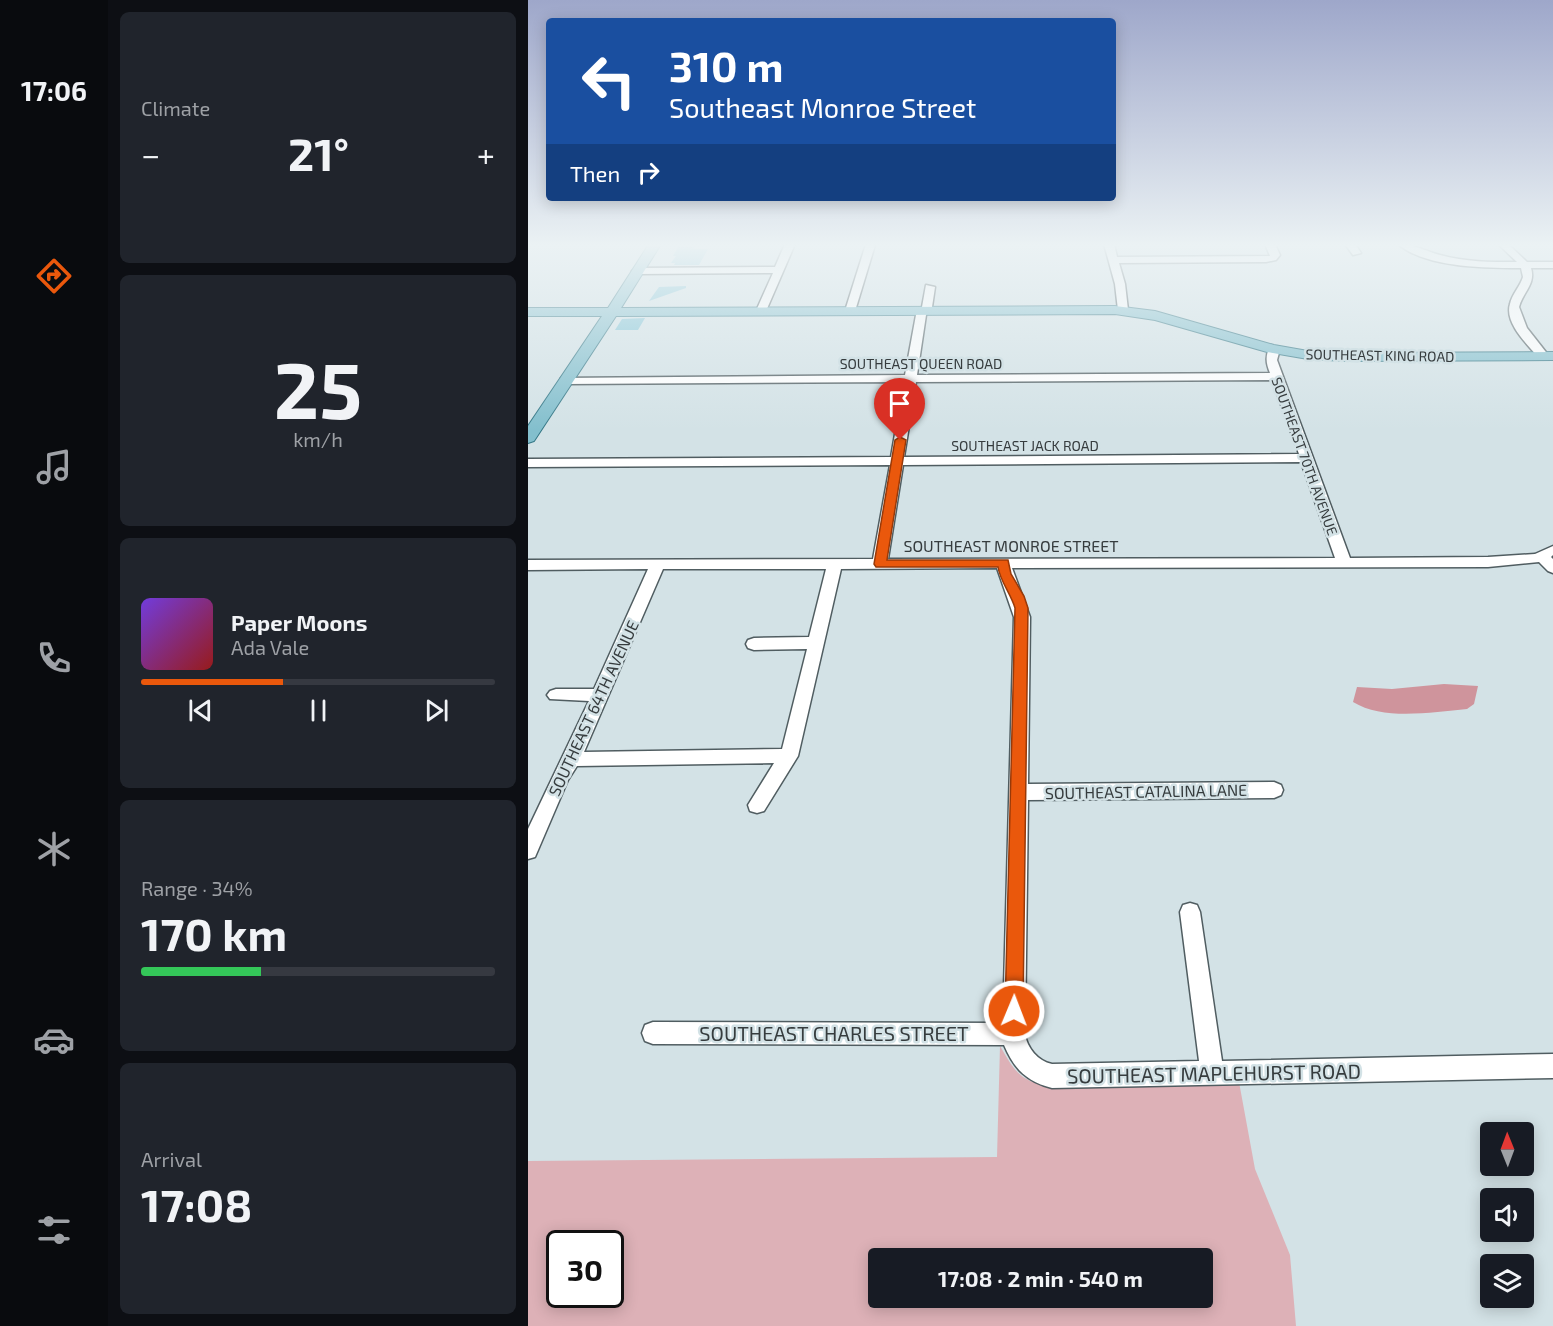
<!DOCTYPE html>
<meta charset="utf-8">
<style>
body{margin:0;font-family:"Exo 2",sans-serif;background:#20242c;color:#f1f3f6;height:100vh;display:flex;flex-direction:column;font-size:22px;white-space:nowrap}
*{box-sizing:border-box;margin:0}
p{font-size:20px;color:#9ea1a6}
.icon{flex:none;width:33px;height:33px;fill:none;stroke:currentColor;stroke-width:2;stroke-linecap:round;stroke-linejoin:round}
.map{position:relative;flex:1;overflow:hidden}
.drawer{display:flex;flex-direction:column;gap:12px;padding:12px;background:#0d0f14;width:420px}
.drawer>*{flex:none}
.top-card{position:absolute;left:18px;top:18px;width:570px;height:183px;border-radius:6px;box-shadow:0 3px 15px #0003;background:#1a4fa0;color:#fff;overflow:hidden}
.needle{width:39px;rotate:359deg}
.controls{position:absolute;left:952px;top:1122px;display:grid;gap:12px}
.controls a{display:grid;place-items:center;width:54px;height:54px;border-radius:6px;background:#171b24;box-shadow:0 3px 15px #0003;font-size:30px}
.speed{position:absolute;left:18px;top:1230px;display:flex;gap:12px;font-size:30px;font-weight:700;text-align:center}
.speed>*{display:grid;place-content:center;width:78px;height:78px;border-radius:50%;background:#171b24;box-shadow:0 3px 15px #0003;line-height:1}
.speed .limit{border:3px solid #111;border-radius:9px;background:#fff;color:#111}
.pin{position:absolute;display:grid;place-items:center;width:51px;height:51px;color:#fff;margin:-62px -26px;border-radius:50% 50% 50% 0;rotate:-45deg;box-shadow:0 0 6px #0007}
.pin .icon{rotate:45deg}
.me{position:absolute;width:66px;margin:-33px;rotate:1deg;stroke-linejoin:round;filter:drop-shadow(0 0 4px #0008)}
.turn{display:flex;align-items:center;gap:21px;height:126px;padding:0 24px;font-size:27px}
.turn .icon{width:78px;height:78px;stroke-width:2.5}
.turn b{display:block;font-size:42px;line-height:51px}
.then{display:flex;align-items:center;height:57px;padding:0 24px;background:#0003;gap:12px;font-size:22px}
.big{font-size:45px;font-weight:700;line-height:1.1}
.drawer .card{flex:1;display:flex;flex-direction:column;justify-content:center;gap:9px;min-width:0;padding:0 21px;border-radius:9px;background:#20242c}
.drawer .dial{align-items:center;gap:0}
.dial b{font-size:78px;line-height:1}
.song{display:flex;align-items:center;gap:18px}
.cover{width:72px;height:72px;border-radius:9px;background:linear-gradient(135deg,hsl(260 70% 55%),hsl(0 70% 35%))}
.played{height:6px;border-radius:3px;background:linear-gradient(90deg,#ea580c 40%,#363941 40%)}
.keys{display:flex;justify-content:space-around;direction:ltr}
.heat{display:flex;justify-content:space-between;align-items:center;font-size:33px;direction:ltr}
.charge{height:9px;border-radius:4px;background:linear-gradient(90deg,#34c759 34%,#363941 0)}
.trip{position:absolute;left:340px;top:1248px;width:345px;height:60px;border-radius:6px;background:#171b24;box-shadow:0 3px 15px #0003;font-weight:700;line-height:60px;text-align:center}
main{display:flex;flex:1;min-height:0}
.tab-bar{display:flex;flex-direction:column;width:108px;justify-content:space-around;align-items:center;background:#090b0e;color:#9ea1a6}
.tab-bar .icon{width:42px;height:42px}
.tab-bar .selected{color:#ea580c}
.tab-bar b{font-size:27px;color:#f1f3f6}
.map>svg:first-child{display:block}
.green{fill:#ddb1b7;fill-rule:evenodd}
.water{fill:#cf949c}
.building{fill:#80c3d5}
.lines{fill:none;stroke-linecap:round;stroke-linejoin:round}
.minor-casing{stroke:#505d61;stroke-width:3}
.major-casing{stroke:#337685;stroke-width:2}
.minor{fill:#fff;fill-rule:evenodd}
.major{fill:#83bfcd;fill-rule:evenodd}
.route{fill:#ea580c;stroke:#983908;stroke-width:1.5}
.labels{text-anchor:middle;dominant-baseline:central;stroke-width:5;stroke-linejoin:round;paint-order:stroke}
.far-street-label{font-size:14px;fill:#363c3e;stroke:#d3e2e6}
.street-label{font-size:16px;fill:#363c3e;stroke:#d3e2e6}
.near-street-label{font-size:20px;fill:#363c3e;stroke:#d3e2e6}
</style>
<main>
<nav class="tab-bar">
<b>17:06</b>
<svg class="icon selected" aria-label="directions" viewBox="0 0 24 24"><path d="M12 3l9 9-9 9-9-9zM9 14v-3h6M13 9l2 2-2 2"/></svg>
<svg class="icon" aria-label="music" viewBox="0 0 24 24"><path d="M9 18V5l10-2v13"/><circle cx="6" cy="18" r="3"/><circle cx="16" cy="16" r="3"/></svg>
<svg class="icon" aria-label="phone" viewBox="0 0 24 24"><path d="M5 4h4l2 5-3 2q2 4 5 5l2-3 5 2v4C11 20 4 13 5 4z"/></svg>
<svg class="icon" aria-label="climate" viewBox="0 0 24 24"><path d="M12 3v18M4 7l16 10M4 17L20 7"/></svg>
<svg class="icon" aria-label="car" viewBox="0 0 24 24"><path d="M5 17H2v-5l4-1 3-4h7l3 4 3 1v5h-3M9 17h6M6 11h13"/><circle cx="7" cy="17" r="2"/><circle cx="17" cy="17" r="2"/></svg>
<svg class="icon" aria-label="filters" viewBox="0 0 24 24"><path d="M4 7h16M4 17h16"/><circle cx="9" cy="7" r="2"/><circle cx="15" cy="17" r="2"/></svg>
</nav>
<section class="drawer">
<div class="card"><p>Climate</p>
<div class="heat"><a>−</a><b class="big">21°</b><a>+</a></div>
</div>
<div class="card dial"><b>25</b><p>km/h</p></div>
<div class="card">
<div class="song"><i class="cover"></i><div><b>Paper Moons</b><p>Ada Vale</p></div></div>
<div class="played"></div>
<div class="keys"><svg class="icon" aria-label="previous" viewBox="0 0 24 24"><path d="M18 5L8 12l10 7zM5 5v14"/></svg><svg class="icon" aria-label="pause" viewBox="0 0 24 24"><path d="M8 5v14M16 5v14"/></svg><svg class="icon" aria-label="next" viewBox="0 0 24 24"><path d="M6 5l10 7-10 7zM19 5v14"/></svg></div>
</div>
<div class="card"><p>Range · 34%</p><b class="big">170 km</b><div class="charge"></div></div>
<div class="card"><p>Arrival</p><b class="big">17:08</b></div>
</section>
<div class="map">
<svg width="1025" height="1326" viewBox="0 0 1025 1326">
<rect width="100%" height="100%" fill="#d3e2e6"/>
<path class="green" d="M 472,1046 C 488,1074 494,1083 527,1086 L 711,1082 L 727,1169 L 762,1255 L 768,1326 L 0,1326 L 0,1161 L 469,1157 ZM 32,1244 L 82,1244 L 82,1294 L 32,1294 ZM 351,1258 L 675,1258 L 675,1298 L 351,1298 Z"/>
<path class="water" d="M 916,684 L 950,686 L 946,704 L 939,709 C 904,712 856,721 825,702 L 829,687 L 864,689 Z"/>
<g class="building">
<polygon points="150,247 166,247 165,249 180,249 171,265 146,265 147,263 143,263 148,256 145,256"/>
<polygon points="158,286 158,288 121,301 131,287"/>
<polygon points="117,318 110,330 87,330 94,319"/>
</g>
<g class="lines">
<g class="minor-casing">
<g id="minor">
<polygon points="257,244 267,244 238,311 233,314 228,311 245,273 109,274 104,271 109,268 247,267"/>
<polygon points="338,244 347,245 327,311 318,313 317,311"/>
<polygon points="576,244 586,244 589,257 742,256 737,244 747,244 752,255 748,260 738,262 591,263 597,284 600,310 595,313 590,310 587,284"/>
<polygon points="817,244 827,244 833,253 825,255"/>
<path d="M 870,244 C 886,244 897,251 912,255 C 937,262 963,262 989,262 L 970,244 L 980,244 L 999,262 L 1025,262 L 1025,268 L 1003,268 C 1008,284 995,292 991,307 L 999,328 L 1021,356 L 1019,358 L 1011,358 C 1000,345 976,323 982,304 C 984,294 992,287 995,277 L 993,268 C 958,268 898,268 870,244 Z"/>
<path d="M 398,285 L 407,287 L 404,307 L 398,315 L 389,375 L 742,373 C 738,363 737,356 742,347 L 750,347 L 752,349 L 749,360 L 822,558 L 960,557 L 1007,554 L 1025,546 L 1025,555 L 1023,557 L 1025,559 L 1025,573 L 1020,571 L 1011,562 L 960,567 L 484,568 L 502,617 L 500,784 L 746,782 L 753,785 L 755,790 L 753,795 L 746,798 L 500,800 L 497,1034 C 499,1048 510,1061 524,1064 L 671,1061 L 652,912 L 655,905 L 662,903 L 669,905 L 672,912 L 694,1061 L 1025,1054 L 1025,1078 L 524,1088 C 499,1082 486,1069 476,1045 L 125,1044 L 117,1041 L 114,1033 L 117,1025 L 125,1022 L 475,1023 L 486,617 L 469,568 L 313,569 L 270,756 L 236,811 L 229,813 L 222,811 L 220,805 L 246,763 L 49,766 L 40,780 L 7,857 L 0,859 L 0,829 L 61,701 L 22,699 L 19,695 L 22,691 L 28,689 L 66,689 L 120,569 L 0,570 L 0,560 L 345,559 L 362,465 L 0,467 L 0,459 L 363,457 L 376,382 L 37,384 L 33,382 L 33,378 L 377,375 L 388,315 L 394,307 ZM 744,380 L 771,454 L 376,457 L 388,382 ZM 773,462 L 807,558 L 360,559 L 375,465 ZM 135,569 L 298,569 L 281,637 L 226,638 L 220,640 L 218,644 L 220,648 L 226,650 L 279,649 L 254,749 L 56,752 Z"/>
</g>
</g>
<g class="major-casing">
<polygon id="major" points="121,244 133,244 93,308 587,306 627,311 746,345 780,351 817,353 1025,352 1025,360 817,361 780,359 739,352 627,320 587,314 88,316 6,441 0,443 0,426 74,316 0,316 0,308 80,308"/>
</g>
<use href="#minor" class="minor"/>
<use href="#major" class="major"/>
</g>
<linearGradient id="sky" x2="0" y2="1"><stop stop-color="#9ea7ca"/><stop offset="0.57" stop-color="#ebf2f4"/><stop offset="1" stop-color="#ebf2f4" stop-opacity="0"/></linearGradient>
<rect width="1025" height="430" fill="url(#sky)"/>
<path class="route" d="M 372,437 L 378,440 L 359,560 L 480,560 L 483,574 L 496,596 L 500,608 L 495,1011 L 493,1017 L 486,1020 L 480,1017 L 477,1011 L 487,608 C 483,594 472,581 470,567 L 348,567 L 346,564 L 367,440 Z"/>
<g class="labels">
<g class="far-street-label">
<text transform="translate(852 355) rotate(1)">SOUTHEAST KING ROAD</text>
<text x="393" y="363">SOUTHEAST QUEEN ROAD</text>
<text x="497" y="445">SOUTHEAST JACK ROAD</text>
<text transform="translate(777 456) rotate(70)">SOUTHEAST 70TH AVENUE</text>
</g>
<g class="street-label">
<text x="483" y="545">SOUTHEAST MONROE STREET</text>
<text transform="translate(65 708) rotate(-65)">SOUTHEAST 64TH AVENUE</text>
<text transform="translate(618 791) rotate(-1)">SOUTHEAST CATALINA LANE</text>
</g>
<g class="near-street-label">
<text x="306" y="1033">SOUTHEAST CHARLES STREET</text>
<text transform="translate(686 1073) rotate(-1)">SOUTHEAST MAPLEHURST ROAD</text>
</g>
</g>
</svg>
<div class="controls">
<a><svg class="needle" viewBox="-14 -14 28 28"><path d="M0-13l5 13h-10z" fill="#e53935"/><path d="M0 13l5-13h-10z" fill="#9ea1a6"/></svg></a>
<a><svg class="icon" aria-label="sound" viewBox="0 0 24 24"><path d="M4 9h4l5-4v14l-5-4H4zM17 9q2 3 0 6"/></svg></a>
<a><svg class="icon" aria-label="layers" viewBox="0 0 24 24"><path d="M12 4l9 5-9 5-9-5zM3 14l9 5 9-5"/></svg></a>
</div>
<div class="speed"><div class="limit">30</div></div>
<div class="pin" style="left:372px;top:440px;background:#d93025"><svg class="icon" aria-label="arrive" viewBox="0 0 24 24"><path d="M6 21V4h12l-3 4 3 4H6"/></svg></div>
<svg class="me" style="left:486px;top:1011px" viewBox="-20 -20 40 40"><circle r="17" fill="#ea580c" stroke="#fff" stroke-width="3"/><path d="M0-11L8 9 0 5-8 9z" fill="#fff"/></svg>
<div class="trip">17:08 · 2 min · 540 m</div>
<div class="top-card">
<div class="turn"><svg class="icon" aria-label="left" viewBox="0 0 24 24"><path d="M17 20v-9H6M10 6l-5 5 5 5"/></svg><div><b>310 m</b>Southeast Monroe Street</div></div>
<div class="then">Then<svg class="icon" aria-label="right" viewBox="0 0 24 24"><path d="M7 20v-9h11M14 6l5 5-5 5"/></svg></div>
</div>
</div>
</main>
